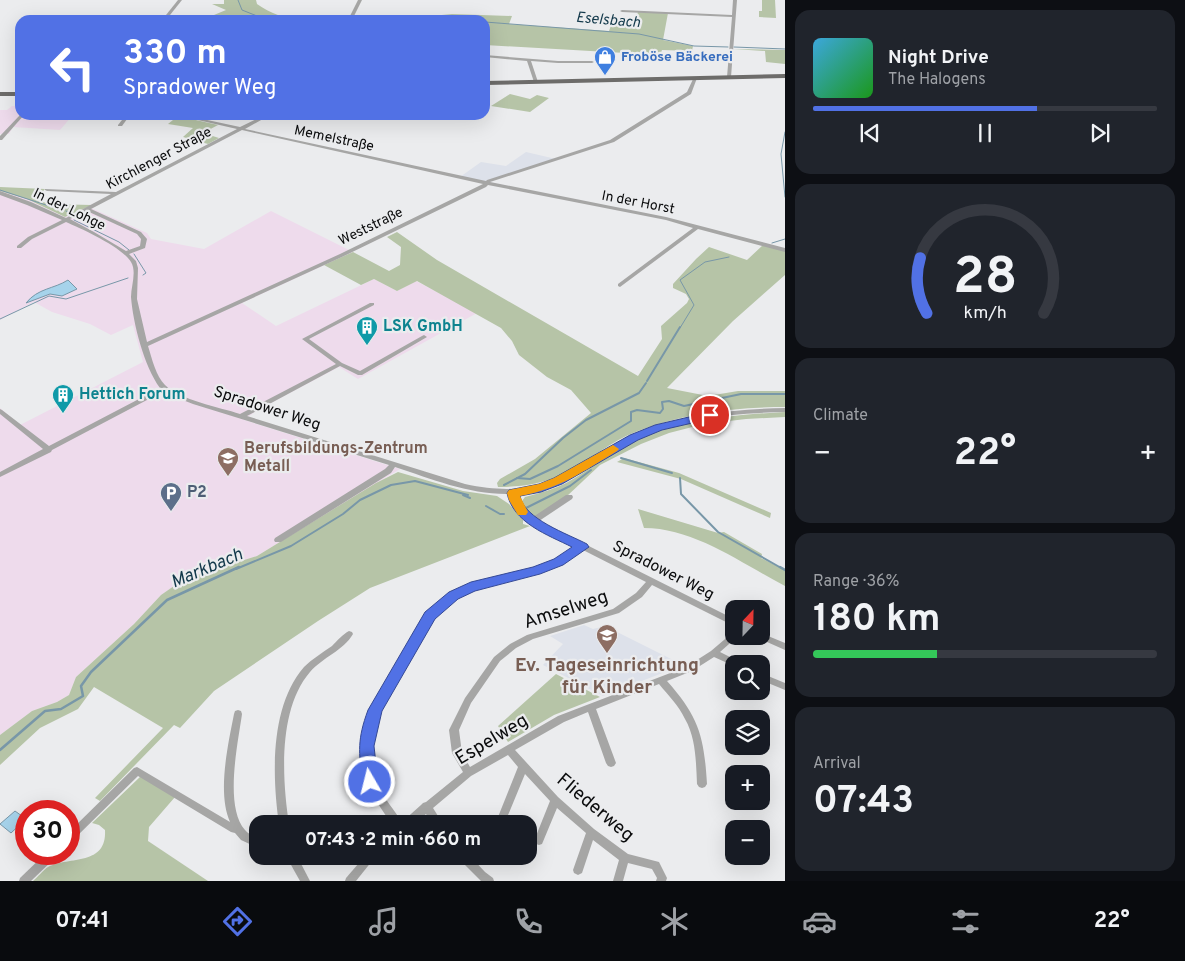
<!DOCTYPE html>
<meta charset="utf-8">
<style>
body{margin:0;font-family:Overpass,sans-serif;background:#20242c;color:#f1f3f6;height:100vh;display:flex;flex-direction:column;font-size:19px;white-space:nowrap}
*{box-sizing:border-box;margin:0}
p{font-size:16px;color:#9ea1a6}
.icon{flex:none;width:28px;height:28px;fill:none;stroke:currentColor;stroke-width:2;stroke-linecap:round;stroke-linejoin:round}
.map{position:relative;flex:1;overflow:hidden}
.drawer{display:flex;flex-direction:column;gap:10px;padding:10px;background:#0d0f14;width:400px}
.drawer>*{flex:none}
.hud{position:absolute;left:15px;top:15px;width:475px;height:105px;border-radius:15px;box-shadow:0 5px 20px #0002;background:#5171e5;color:#fff;overflow:hidden}
.needle{width:32px;rotate:22deg}
.controls{position:absolute;left:725px;top:600px;display:grid;gap:10px}
.controls a{display:grid;place-items:center;width:45px;height:45px;border-radius:10px;background:#171b24;box-shadow:0 5px 20px #0002;font-size:25px}
.speed{position:absolute;left:15px;top:800px;display:flex;gap:10px;font-size:25px;font-weight:700;text-align:center}
.speed>*{display:grid;place-content:center;width:65px;height:65px;border-radius:50%;background:#171b24;box-shadow:0 5px 20px #0002;line-height:1}
.speed .limit{border:8px solid #d22;background:#fff;color:#111}
.pin{position:absolute;display:grid;place-items:center;width:42px;height:42px;color:#fff;margin:-21px;border:2px solid #fff;border-radius:50%;box-shadow:0 1px 5px #0007}
.me{position:absolute;width:55px;margin:-28px;rotate:352deg;stroke-linejoin:round;filter:drop-shadow(0 0 4px #0008)}
.turn{display:flex;align-items:center;gap:18px;height:105px;padding:0 25px;font-size:22px}
.turn .icon{width:65px;height:65px;stroke-width:2.5}
.turn b{display:block;font-size:35px;line-height:42px}
.big{font-size:38px;font-weight:700;line-height:1.1}
.drawer .card{flex:1;display:flex;flex-direction:column;justify-content:center;gap:8px;min-width:0;padding:0 18px;border-radius:15px;background:#20242c}
.drawer .dial{align-items:center;gap:0}
.dial svg{height:130px;overflow:visible;fill:none;stroke:#363941;stroke-width:7;stroke-linecap:round;text-anchor:middle}
.dial text{fill:#f1f3f6;stroke:none}
.song{display:flex;align-items:center;gap:15px}
.cover{width:60px;height:60px;border-radius:8px;background:linear-gradient(135deg,hsl(200 70% 55%),hsl(120 70% 35%))}
.played{height:5px;border-radius:2px;background:linear-gradient(90deg,#5171e5 65%,#363941 65%)}
.keys{display:flex;justify-content:space-around;direction:ltr}
.heat{display:flex;justify-content:space-between;align-items:center;font-size:28px;direction:ltr}
.charge{height:8px;border-radius:4px;background:linear-gradient(90deg,#34c759 36%,#363941 0)}
.trip{position:absolute;left:249px;top:815px;width:288px;height:50px;border-radius:15px;background:#171b24;box-shadow:0 5px 20px #0002;font-weight:700;line-height:50px;text-align:center}
.dock{display:flex;height:80px;justify-content:space-around;align-items:center;background:#090b0e;color:#9ea1a6}
.dock .icon{width:35px;height:35px}
.dock .current{color:#5171e5}
.dock b{font-size:22px;color:#f1f3f6}
main{display:flex;flex:1;min-height:0}
.map>svg:first-child{display:block}
.built{fill:#dde1ea}
.industrial{fill:#eedbec}
.green{fill:#b6c4a7}
.water{fill:#a6d3eb;stroke:#7897a8}
.lines{fill:none;stroke-linecap:round;stroke-linejoin:round}
.stream-far2{stroke:#7897a8;stroke-width:1}
.stream-far1{stroke:#7897a8;stroke-width:2}
.stream{stroke:#7897a8;stroke-width:2.5}
.minor{fill:#a6a6a5;fill-rule:evenodd}
.major{fill:#6d6c6a;fill-rule:evenodd}
.route{fill:#5171e5;stroke:#354995}
.slow{fill:#f59e0b}
.labels{text-anchor:middle;dominant-baseline:central;stroke-width:4.5;stroke-linejoin:round;paint-order:stroke}
.far-shop-label{font-size:14px;font-weight:bold;fill:#366cbe;stroke:#ebecee;text-anchor:start}
.far-street-label{font-size:14px;fill:#0b0c0d;stroke:#ebecee}
.far-water-label{font-size:15px;font-style:italic;fill:#12384a;stroke:#ebecee}
.culture-label{font-size:16px;font-weight:bold;fill:#0d838f;stroke:#ebecee;text-anchor:start}
.street-label{font-size:16px;fill:#0b0c0d;stroke:#ebecee}
.education-label{font-size:16px;font-weight:bold;fill:#785e54;stroke:#ebecee;text-anchor:start}
.service-label{font-size:16px;font-weight:bold;fill:#4e5e75;stroke:#ebecee;text-anchor:start}
.water-label{font-size:18px;font-style:italic;fill:#12384a;stroke:#ebecee}
.near-street-label{font-size:19px;fill:#0b0c0d;stroke:#ebecee}
.near-education-label{font-size:19px;font-weight:bold;fill:#785e54;stroke:#ebecee}
</style>
<main>
<div class="map">
<svg width="785" height="881" viewBox="0 0 785 881">
<rect width="100%" height="100%" fill="#ebecee"/>
<g class="built">
<polygon points="526,152 556,159 482,182 460,177 481,162 506,166"/>
<polygon points="584,625 593,629 605,626 683,665 603,696 543,665 563,644 550,636"/>
</g>
<g class="industrial">
<polygon points="12,106 20,106 20,115 72,116 60,130 13,127 9,134 0,134 0,110 7,110"/>
<polygon points="0,191 27,199 65,217 89,207 147,233 151,239 204,249 271,211 353,252 242,303 276,326 374,279 397,291 416,281 477,313 358,379 339,367 256,411 244,420 400,469 257,556 184,579 161,595 134,624 76,677 69,695 57,702 32,711 0,735 0,408 20,425 143,362 133,325 111,335 90,324 52,312 34,302 0,320"/>
</g>
<g class="green">
<path d="M 224,0 L 256,0 L 257,4 C 270,13 285,19 301,20 L 202,20 L 226,10 L 212,4 L 224,4 Z"/>
<polygon points="762,0 775,0 776,18 759,17 759,11 762,11"/>
<polygon points="638,12 668,13 663,40 693,46 692,51 662,50 660,55 485,45 485,20 408,20 411,18 452,14 512,16 509,24 609,31 614,17 636,19"/>
<polygon points="733,49 785,50 785,64 766,62 765,51"/>
<polygon points="510,94 530,99 537,95 549,98 530,112 491,106"/>
<polygon points="178,116 218,125 203,133 219,138 208,144 183,137 193,128 168,124"/>
<polygon points="0,187 45,189 37,198 47,204 92,205 65,217 27,199 0,191"/>
<path d="M 397,232 L 437,260 L 638,376 L 662,339 L 661,326 L 687,303 L 689,299 L 686,294 L 673,288 L 673,284 L 696,259 L 709,247 L 747,260 L 763,245 L 785,251 L 785,275 L 733,321 L 667,388 L 708,396 L 738,391 L 785,391 L 785,407 C 736,407 684,413 638,431 C 610,441 588,462 561,475 C 542,484 519,487 498,487 L 497,483 L 500,479 L 535,459 L 591,413 L 571,390 L 547,377 L 519,355 L 512,341 L 501,328 L 417,281 L 397,291 L 374,279 L 361,285 L 324,265 L 353,252 L 389,271 L 400,265 L 401,247 L 387,237 Z"/>
<path d="M 785,412 L 785,417 L 746,419 L 704,424 L 669,433 L 641,444 L 600,465 L 566,497 L 535,518 L 522,506 L 522,501 L 525,497 C 540,493 555,489 568,482 C 591,469 612,451 636,440 C 684,419 734,415 785,412 Z"/>
<polygon points="624,458 679,473 771,513 770,518 681,479 617,462"/>
<polygon points="398,472 463,491 497,496 509,504 523,520 523,524 530,526 370,588 318,621 214,691 180,728 174,725 100,801 95,798 163,728 94,687 78,709 40,728 0,765 0,735 32,711 57,702 69,695 76,677 134,624 161,595 184,579 257,556 376,483"/>
<path d="M 638,509 L 718,533 L 724,532 L 762,554 L 761,558 L 785,570 L 785,586 C 741,563 694,528 644,528 Z"/>
<polygon points="556,674 600,697 554,715 508,742 498,726"/>
<path d="M 141,776 L 175,797 L 149,827 L 148,841 L 208,881 L 33,881 C 38,877 43,870 48,867 C 70,856 107,866 105,830 L 99,825 L 92,823 Z"/>
</g>
<g class="water">
<path d="M 68,280 L 77,289 L 62,296 L 50,294 L 26,303 C 38,288 54,289 68,280 Z"/>
<polygon points="15,811 26,819 11,833 0,824"/>
</g>
<g class="lines">
<g class="stream-far2">
<polyline points="238,0 242,10 267,20"/>
<polyline points="458,20 462,20"/>
<polyline points="485,22 639,34 694,46 728,47"/>
<polyline points="734,47 785,49"/>
<polyline points="785,132 781,154 785,197"/>
<polyline points="0,190 52,207"/>
<polyline points="66,211 69,212 69,216"/>
<polyline points="74,220 119,242 129,250"/>
<polyline points="772,243 785,239"/>
<polyline points="134,254 146,273 143,275"/>
<polyline points="0,319 49,296 66,299 128,278"/>
<polyline points="680,328 694,305 680,280 705,262 729,257"/>
</g>
<g class="stream-far1">
<polyline points="647,381 680,327"/>
<polyline points="621,458 672,473"/>
<polyline points="517,478 530,479 558,466 631,421 631,412 637,410 660,413 663,409 662,402 669,401 684,406 741,394 785,394"/>
<polyline points="680,478 681,494 718,532 783,569"/>
<polyline points="504,485 525,474 563,438 586,420 639,393 646,383"/>
<polyline points="463,495 470,498"/>
<polyline points="486,506 500,514 504,514"/>
<polyline points="526,508 570,486 591,470"/>
<polyline points="236,569 291,546 343,514 360,500 391,485 415,481 468,495"/>
</g>
<g class="stream">
<polyline points="780,567 785,570"/>
<polyline points="0,750 45,711 61,709 83,696 81,686 91,672 167,600 239,567"/>
</g>
<g class="minor">
<polygon points="178,0 182,0 166,20 162,20"/>
<polygon points="358,0 362,0 352,20 348,20"/>
<polygon points="733,0 737,0 731,77 729,78 727,77 732,17 622,12 620,11 622,10 732,15"/>
<polygon points="485,55 558,61 592,61 594,62 592,63 558,63 531,61 538,82 536,83 534,82 527,61 485,57"/>
<path d="M 694,77 L 697,78 L 691,94 L 614,142 L 490,182 L 666,217 L 785,248 L 785,252 L 698,229 L 620,287 L 618,286 L 618,284 L 693,228 L 666,220 L 488,185 L 486,187 L 344,256 L 148,346 C 152,359 156,376 165,385 C 180,400 219,407 240,414 L 336,364 L 302,339 L 370,303 L 374,303 L 374,305 L 309,339 L 342,363 L 360,371 L 422,336 L 424,335 L 427,337 L 362,375 L 358,375 L 340,366 L 247,416 L 465,484 C 518,495 546,488 592,459 C 606,450 619,440 635,434 C 683,415 734,409 785,408 L 785,412 C 733,413 678,418 631,441 C 618,447 607,455 595,463 C 570,478 546,489 517,494 L 523,507 L 533,517 L 566,495 L 572,495 L 573,497 L 572,499 L 539,521 L 734,619 L 734,626 L 652,585 L 642,597 L 619,613 L 533,639 L 516,648 L 500,661 L 471,703 L 459,730 L 462,753 L 470,767 L 558,716 L 686,667 L 711,651 L 731,634 L 734,633 L 734,636 L 738,636 L 720,652 L 740,662 L 741,664 L 734,664 L 734,666 L 714,657 L 692,671 L 667,681 C 699,717 704,736 707,784 L 705,787 L 702,788 L 699,787 L 697,784 C 696,762 696,738 685,719 C 679,706 668,695 659,684 L 596,709 L 616,763 L 614,766 L 611,767 L 608,766 L 606,763 L 588,712 L 564,722 L 515,750 L 558,797 L 594,829 L 628,854 L 659,862 L 667,878 L 666,881 L 656,881 L 657,878 L 652,869 L 628,863 L 623,881 L 613,881 L 619,860 L 593,840 L 582,873 L 578,875 L 574,873 L 573,870 L 586,833 L 557,808 L 542,844 L 539,845 L 536,844 L 534,841 L 550,801 L 525,774 L 506,820 L 503,821 L 500,820 L 498,817 L 518,767 L 508,755 L 471,776 L 433,808 L 443,824 L 432,824 L 426,814 L 413,824 L 392,824 C 378,805 366,787 362,764 C 356,727 383,686 401,655 C 410,639 419,622 433,608 C 440,601 448,595 457,590 C 478,579 503,577 526,571 C 545,566 561,557 577,547 C 552,534 518,524 510,494 C 470,495 432,479 395,467 L 391,473 L 281,542 L 275,542 L 274,540 L 275,538 L 385,469 L 389,465 L 193,404 L 175,397 L 164,391 L 52,450 L 51,452 L 0,477 L 0,472 L 43,449 L 0,414 L 0,409 L 2,410 L 49,446 L 160,388 C 144,366 133,323 131,297 C 131,286 137,272 131,262 C 122,247 82,229 66,222 L 32,239 L 21,248 L 17,248 L 17,246 L 28,237 L 62,220 L 27,205 L 0,195 L 0,191 L 31,202 L 66,218 L 111,194 L 47,191 L 45,190 L 45,189 L 116,192 L 237,129 L 176,115 L 184,115 L 240,127 L 265,115 L 270,115 L 245,129 L 486,181 L 487,180 L 610,140 L 687,92 ZM 242,130 L 483,184 L 340,254 L 147,342 L 137,299 L 138,268 L 136,261 L 129,254 L 145,248 L 147,239 L 141,232 L 91,209 ZM 87,211 L 137,234 L 141,239 L 140,246 L 126,251 L 94,232 L 70,219 ZM 583,550 L 646,582 L 636,593 L 613,609 L 527,635 L 510,644 L 494,657 L 465,698 L 449,730 L 452,753 L 463,772 L 426,802 L 423,803 L 421,805 L 402,822 C 389,802 374,788 371,762 C 367,725 389,690 407,660 C 416,643 425,626 439,612 C 446,605 454,599 463,594 C 482,584 504,582 525,577 C 546,571 565,562 583,550 Z"/>
<polygon points="20,115 24,115 2,140 0,140 0,136"/>
<polygon points="126,115 130,115 122,126 118,126 118,125"/>
<path d="M 349,631 L 352,632 L 353,634 C 343,651 323,657 310,672 C 278,709 282,779 289,824 L 279,824 C 272,776 270,706 304,667 C 312,659 322,653 332,646 C 337,641 343,634 349,631 Z"/>
<polygon points="761,633 785,643 785,650 758,638 757,636 761,636"/>
<polygon points="761,673 785,683 785,690 761,680"/>
<path d="M 238,710 L 241,711 L 242,714 C 238,743 224,806 245,830 C 248,834 253,836 258,839 L 258,848 L 241,840 L 235,833 L 231,832 L 138,776 L 72,841 L 69,842 L 69,832 L 134,768 L 137,767 L 230,822 C 217,793 228,745 234,714 L 235,711 Z"/>
<polygon points="45,854 57,854 56,857 31,881 19,881 20,878"/>
<polygon points="286,856 297,856 310,881 300,881"/>
<polygon points="365,856 376,856 356,881 345,881 346,878"/>
<polygon points="458,856 470,856 485,872 493,878 494,881 481,881 459,859"/>
</g>
<g class="major">
<polygon points="785,74 785,78 485,85 485,81"/>
<rect x="0" y="92" width="20" height="4"/>
</g>
</g>
<path class="route" d="M 710,412 L 714,413 L 716,415 L 714,418 L 662,430 L 638,440 L 562,484 L 541,492 L 520,496 C 524,519 568,534 587,544 L 589,547 L 563,565 L 540,574 L 475,591 L 458,599 L 435,619 L 382,711 L 374,746 L 378,782 L 376,786 L 370,788 L 365,786 L 362,782 C 359,751 357,740 368,710 L 425,612 L 449,592 L 471,582 L 533,567 L 554,559 L 572,547 C 548,535 513,523 507,493 L 509,490 L 539,484 L 554,478 L 630,435 L 655,425 Z"/>
<path class="slow" d="M 613,445 L 619,449 L 617,451 C 582,472 561,488 520,496 L 528,512 L 526,515 L 518,515 L 509,500 L 507,493 L 509,490 L 539,484 L 554,478 Z"/>
<defs>
<g id="shop-pin" transform="scale(1.125)"><path d="M0 17L-7.5 6A9.5 9.5 0 1 1 7.5 6Z" fill="#3f7fe0" stroke="#ebecee"/><path d="M-5-2.5h2.3a2.7 3.5 0 0 1 5.4 0H5L5.5 6h-11ZM-1.5-2.5h3a1.5 2.3 0 0 0-3 0Z" fill="#fff"/></g>
<g id="building-pin" transform="scale(1.125)"><path d="M0 17L-7.5 6A9.5 9.5 0 1 1 7.5 6Z" fill="#0f9aa8" stroke="#ebecee"/><path d="M-4-6H4V6H1V3H-1V6H-4ZM-2.5-4.3h1.7v1.8h-1.7ZM.8-4.3h1.7v1.8H.8ZM-2.5-1h1.7V.8h-1.7ZM.8-1h1.7V.8H.8Z" fill="#fff"/></g>
<g id="school-pin" transform="scale(1.125)"><path d="M0 17L-7.5 6A9.5 9.5 0 1 1 7.5 6Z" fill="#8d6e63" stroke="#ebecee"/><path d="M0-5L7-2L0 1L-7-2ZM-4 1L0 2.5L4 1V4Q0 6-4 4Z" fill="#fff"/></g>
<g id="parking-pin" transform="scale(1.125)"><path d="M0 17L-7.5 6A9.5 9.5 0 1 1 7.5 6Z" fill="#5c6f8a" stroke="#ebecee"/><path d="M-3.5-5.5H1a3.5 3.5 0 0 1 0 7H-1V5.5H-3.5ZM-1-3.4V-.6H.8a1.4 1.4 0 0 0 0-2.8Z" fill="#fff"/></g>
</defs>
<g fill-rule="evenodd">
<use href="#shop-pin" x="605" y="57"/>
<use href="#building-pin" x="367" y="327"/>
<use href="#building-pin" x="63" y="395"/>
<use href="#school-pin" x="228" y="458"/>
<use href="#parking-pin" x="171" y="493"/>
<use href="#school-pin" x="607" y="635"/>
</g>
<g class="labels">
<g class="far-shop-label">
<text x="621" y="57">Froböse Bäckerei</text>
</g>
<g class="far-street-label">
<text transform="translate(334 139) rotate(12)">Memelstraße</text>
<text transform="translate(159 159) rotate(-28)">Kirchlenger Straße</text>
<text transform="translate(638 203) rotate(11)">In der Horst</text>
<text transform="translate(69 210) rotate(26)">In der Lohge</text>
<text transform="translate(371 227) rotate(-26)">Weststraße</text>
</g>
<g class="far-water-label">
<text transform="translate(608 21) rotate(5)">Eselsbach</text>
</g>
<g class="culture-label">
<text x="383" y="327">LSK GmbH</text>
<text x="79" y="395">Hettich Forum</text>
</g>
<g class="street-label">
<text transform="translate(267 409) rotate(18)">Spradower Weg</text>
<text transform="translate(663 571) rotate(27)">Spradower Weg</text>
</g>
<g class="education-label">
<text x="244" y="449">Berufsbildungs-Zentrum<tspan x="244" dy="18">Metall</tspan></text>
</g>
<g class="service-label">
<text x="187" y="493">P2</text>
</g>
<g class="water-label">
<text transform="translate(207 569) rotate(-23)">Markbach</text>
</g>
<g class="near-street-label">
<text transform="translate(566 610) rotate(-18)">Amselweg</text>
<text transform="translate(492 740) rotate(-31)">Espelweg</text>
<text transform="translate(595 808) rotate(40)">Fliederweg</text>
</g>
<g class="near-education-label">
<text x="607" y="666">Ev. Tageseinrichtung<tspan x="607" dy="22">für Kinder</tspan></text>
</g>
</g>
</svg>
<div class="controls">
<a><svg class="needle" viewBox="-14 -14 28 28"><path d="M0-13l5 13h-10z" fill="#e53935"/><path d="M0 13l5-13h-10z" fill="#9ea1a6"/></svg></a>
<a><svg class="icon" aria-label="search" viewBox="0 0 24 24"><circle cx="10" cy="10" r="6"/><path d="M15 15l6 6"/></svg></a>
<a><svg class="icon" aria-label="layers" viewBox="0 0 24 24"><path d="M12 4l9 5-9 5-9-5zM3 14l9 5 9-5"/></svg></a>
<a>+</a>
<a>−</a>
</div>
<div class="speed"><div class="limit">30</div></div>
<div class="pin" style="left:710px;top:415px;background:#d93025"><svg class="icon" aria-label="arrive" viewBox="0 0 24 24"><path d="M6 21V4h12l-3 4 3 4H6"/></svg></div>
<svg class="me" style="left:370px;top:782px" viewBox="-20 -20 40 40"><circle r="17" fill="#5171e5" stroke="#fff" stroke-width="3"/><path d="M0-11L8 9 0 5-8 9z" fill="#fff"/></svg>
<div class="trip">07:43 · 2 min · 660 m</div>
<div class="hud">
<div class="turn"><svg class="icon" aria-label="left" viewBox="0 0 24 24"><path d="M17 20v-9H6M10 6l-5 5 5 5"/></svg><div><b>330 m</b>Spradower Weg</div></div>
</div>
</div>
<section class="drawer">
<div class="card">
<div class="song"><i class="cover"></i><div><b>Night Drive</b><p>The Halogens</p></div></div>
<div class="played"></div>
<div class="keys"><svg class="icon" aria-label="previous" viewBox="0 0 24 24"><path d="M18 5L8 12l10 7zM5 5v14"/></svg><svg class="icon" aria-label="pause" viewBox="0 0 24 24"><path d="M8 5v14M16 5v14"/></svg><svg class="icon" aria-label="next" viewBox="0 0 24 24"><path d="M6 5l10 7-10 7zM19 5v14"/></svg></div>
</div>
<div class="card dial"><svg viewBox="0 0 100 80">
<path d="M14 69A42 42 0 1 1 86 69"/>
<path d="M14 69A42 42 0 0 1 10 35" stroke="#5171e5"/>
<text x="50" y="56" font-size="32" font-weight="700">28</text>
<text x="50" y="72" font-size="11">km/h</text>
</svg></div>
<div class="card"><p>Climate</p>
<div class="heat"><a>−</a><b class="big">22°</b><a>+</a></div>
</div>
<div class="card"><p>Range · 36%</p><b class="big">180 km</b><div class="charge"></div></div>
<div class="card"><p>Arrival</p><b class="big">07:43</b></div>
</section>
</main>
<nav class="dock">
<b>07:41</b>
<svg class="icon current" aria-label="directions" viewBox="0 0 24 24"><path d="M12 3l9 9-9 9-9-9zM9 14v-3h6M13 9l2 2-2 2"/></svg>
<svg class="icon" aria-label="music" viewBox="0 0 24 24"><path d="M9 18V5l10-2v13"/><circle cx="6" cy="18" r="3"/><circle cx="16" cy="16" r="3"/></svg>
<svg class="icon" aria-label="phone" viewBox="0 0 24 24"><path d="M5 4h4l2 5-3 2q2 4 5 5l2-3 5 2v4C11 20 4 13 5 4z"/></svg>
<svg class="icon" aria-label="climate" viewBox="0 0 24 24"><path d="M12 3v18M4 7l16 10M4 17L20 7"/></svg>
<svg class="icon" aria-label="car" viewBox="0 0 24 24"><path d="M5 17H2v-5l4-1 3-4h7l3 4 3 1v5h-3M9 17h6M6 11h13"/><circle cx="7" cy="17" r="2"/><circle cx="17" cy="17" r="2"/></svg>
<svg class="icon" aria-label="filters" viewBox="0 0 24 24"><path d="M4 7h16M4 17h16"/><circle cx="9" cy="7" r="2"/><circle cx="15" cy="17" r="2"/></svg>
<b>22°</b>
</nav>
